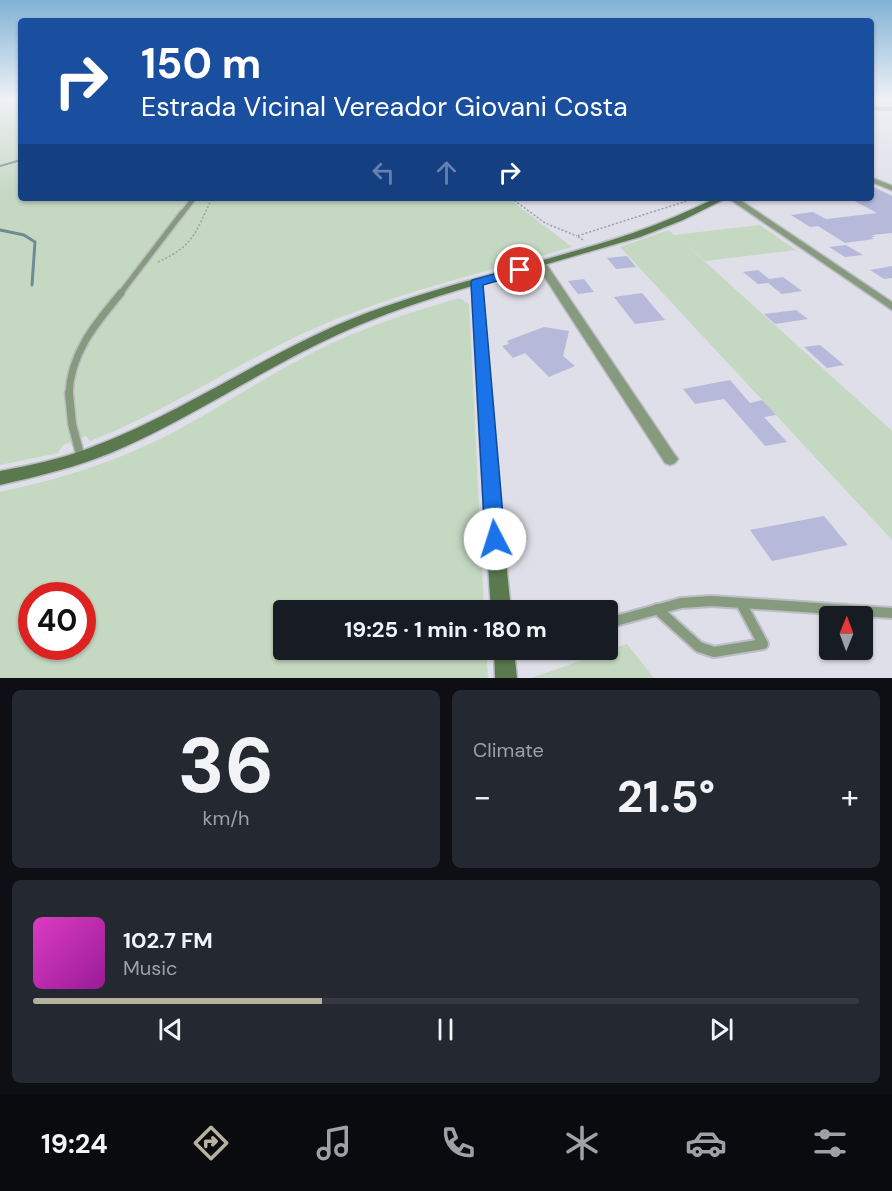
<!DOCTYPE html>
<meta charset="utf-8">
<style>
body{margin:0;font-family:"DM Sans",sans-serif;background:#242831;color:#f1f3f6;height:100vh;display:flex;flex-direction:column;font-size:22px;white-space:nowrap}
*{box-sizing:border-box;margin:0}
p{font-size:20px;color:#9ea1a6}
.icon{flex:none;width:33px;height:33px;fill:none;stroke:currentColor;stroke-width:2;stroke-linecap:round;stroke-linejoin:round}
.map{position:relative;height:678px;overflow:hidden}
.details{display:flex;flex-direction:column;gap:12px;padding:12px;background:#0d0f14;flex:1}
.details>*{flex:none}
.banner{position:absolute;left:18px;top:18px;width:856px;height:183px;border-radius:6px;box-shadow:0 2px 4px #0004;background:#1a4fa0;color:#fff;overflow:hidden}
.needle{width:39px;rotate:1deg}
.controls{position:absolute;left:819px;top:606px;display:grid;gap:12px}
.controls a{display:grid;place-items:center;width:54px;height:54px;border-radius:6px;background:#171b24;box-shadow:0 2px 4px #0004;font-size:30px}
.speed{position:absolute;left:18px;top:582px;display:flex;gap:12px;font-size:30px;font-weight:700;text-align:center}
.speed>*{display:grid;place-content:center;width:78px;height:78px;border-radius:50%;background:#171b24;box-shadow:0 2px 4px #0004;line-height:1}
.speed .limit{border:9px solid #d22;background:#fff;color:#111}
.pin{position:absolute;display:grid;place-items:center;width:51px;height:51px;color:#fff;margin:-26px;border:3px solid #fff;border-radius:50%;box-shadow:0 2px 6px #0007}
.me{position:absolute;width:66px;margin:-33px;rotate:355deg;stroke-linejoin:round;filter:drop-shadow(0 0 4px #0008)}
.turn{display:flex;align-items:center;gap:21px;height:126px;padding:0 24px;font-size:27px}
.turn .icon{width:78px;height:78px;stroke-width:2.5}
.turn b{display:block;font-size:42px;line-height:51px}
.lanes{display:flex;align-items:center;height:57px;padding:0 24px;background:#0003;justify-content:center;gap:30px;direction:ltr}
.lanes .off{opacity:.35}
.big{font-size:45px;font-weight:700;line-height:1.1}
.details .widget{flex:1;display:flex;flex-direction:column;justify-content:center;gap:9px;min-width:0;padding:0 21px;border-radius:9px;background:#242831}
.details .dial{align-items:center;gap:0}
.dial b{font-size:78px;line-height:1}
.song{display:flex;align-items:center;gap:18px}
.cover{width:72px;height:72px;border-radius:9px;background:linear-gradient(135deg,hsl(310 70% 55%),hsl(300 70% 35%))}
.played{height:6px;border-radius:3px;background:linear-gradient(90deg,#b6b29d 35%,#363941 35%)}
.keys{display:flex;justify-content:space-around;direction:ltr}
.heat{display:flex;justify-content:space-between;align-items:center;font-size:33px;direction:ltr}
.details .tiles{flex:1;display:grid;gap:12px;grid-template-columns:1fr 1fr}
.widget:last-child{grid-column:span 2}
.trip{position:absolute;left:273px;top:600px;width:345px;height:60px;border-radius:6px;background:#171b24;box-shadow:0 2px 4px #0004;font-weight:700;line-height:60px;text-align:center}
.tab-bar{display:flex;height:96px;justify-content:space-around;align-items:center;background:#090b0e;color:#9ea1a6}
.tab-bar .icon{width:42px;height:42px}
.tab-bar .active{color:#b6b29d}
.tab-bar b{font-size:27px;color:#f1f3f6}
.map>svg:first-child{display:block}
.green{fill:#c4d8c2;fill-rule:evenodd}
.lines{fill:none;stroke-linecap:round;stroke-linejoin:round}
.stream-far1{stroke:#6f8b95;stroke-width:2}
.stream{stroke:#6f8b95;stroke-width:3}
.building{fill:#b6b9da}
.lane-far5-casing{stroke:#bcbdc5;stroke-width:5}
.lane-far4-casing{stroke:#bcbdc5;stroke-width:7}
.lane-far3-casing{stroke:#bcbdc5;stroke-width:8}
.lane-far2-casing{stroke:#bcbdc5;stroke-width:10}
.lane-far1-casing{stroke:#bcbdc5;stroke-width:11}
.lane-casing{stroke:#bcbdc5;stroke-width:14}
.street-casing{stroke:#bcbdc5;stroke-width:3}
.secondary-casing{stroke:#bcbdc5;stroke-width:3}
.path{stroke:#9d9ea5;stroke-width:1.5;stroke-dasharray:2 2;stroke-linecap:butt}
.lane-far5{stroke:#869b7e;stroke-width:4}
.lane-far4{stroke:#869b7e;stroke-width:4.5}
.lane-far3{stroke:#869b7e;stroke-width:5}
.lane-far2{stroke:#869b7e;stroke-width:7}
.lane-far1{stroke:#869b7e;stroke-width:8}
.lane{stroke:#869b7e;stroke-width:10}
.street{fill:#869b7e;fill-rule:evenodd}
.secondary{fill:#5a794f;fill-rule:evenodd}
.route{fill:#1a73e8;stroke:#114b97;stroke-width:1.5}
</style>
<div class="map">
<svg width="892" height="678" viewBox="0 0 892 678">
<rect width="100%" height="100%" fill="#dedfe8"/>
<g class="green">
<path d="M 0,100 L 21,100 L 21,198 L 508,198 L 572,247 C 486,272 397,292 315,328 C 238,362 169,411 90,441 L 86,436 L 63,445 L 58,453 L 0,465 Z"/>
<polygon points="760,225 796,250 705,261 682,241 892,431 892,540 620,247 669,230 674,235"/>
<path d="M 459,298 L 469,304 L 484,610 L 284,610 L 284,650 L 486,650 L 488,678 L 0,678 L 0,492 C 61,479 116,462 172,433 C 225,405 275,370 330,344 C 371,325 415,311 459,298 ZM 32,596 L 82,596 L 82,646 L 32,646 Z"/>
<polygon points="627,644 654,678 532,678"/>
</g>
<g class="lines">
<polyline class="stream-far1" points="0,166 21,160"/>
<polyline class="stream" points="0,230 24,235 35,242 32,285"/>
</g>
<g class="building">
<polygon points="872,186 892,196 892,233 872,235 875,237 871,237 874,239 845,243 818,226 810,227 791,215 813,212 826,219 877,213 849,198 872,198"/>
<polygon points="846,245 863,255 845,257 829,247"/>
<polygon points="627,256 636,267 616,269 607,258"/>
<polygon points="892,266 892,278 884,279 870,270"/>
<polygon points="758,270 769,279 783,277 802,291 782,294 768,283 758,284 743,272"/>
<polygon points="584,279 594,292 578,294 568,281"/>
<polygon points="642,293 665,320 635,324 614,297"/>
<polygon points="796,310 808,319 775,324 764,314"/>
<polygon points="544,327 569,331 563,356 575,366 549,377 525,353 513,358 502,346 509,344 507,341"/>
<polygon points="820,345 844,365 827,368 804,347"/>
<polygon points="730,380 750,403 762,400 776,415 764,417 787,442 765,446 724,399 695,404 683,389"/>
<polygon points="824,516 848,545 772,561 750,530"/>
</g>
<g class="lines">
<g class="lane-far5-casing">
<polyline id="lane-far5" points="872,108 892,109"/>
</g>
<g class="lane-far4-casing">
<g id="lane-far4">
<polyline points="872,180 892,188"/>
<polyline points="181,215 194,198"/>
</g>
</g>
<g class="lane-far3-casing">
<polyline id="lane-far3" points="120,294 182,213"/>
</g>
<g class="lane-far2-casing">
<path id="lane-far2" d="M 69,395 C 70,353 96,323 121,293"/>
</g>
<g class="lane-far1-casing">
<polyline id="lane-far1" points="69,393 72,424 81,458"/>
</g>
<g class="lane-casing">
<g id="lane">
<polyline points="657,609 699,647 714,652 763,644 741,603"/>
<polyline points="608,623 681,603 712,601 892,613"/>
</g>
</g>
<g class="street-casing">
<g id="street">
<polygon points="728,198 737,198 892,302 892,310"/>
<polygon points="541,261 545,262 675,455 678,459 675,463 670,465 665,463 536,264"/>
</g>
</g>
<g class="secondary-casing">
<g id="secondary">
<path d="M 716,198 L 727,198 L 683,220 L 640,237 L 482,283 L 494,444 L 511,610 L 491,610 L 480,444 L 472,286 C 427,299 382,314 339,334 C 262,369 192,418 113,452 C 77,467 39,476 0,485 L 0,471 C 31,465 62,459 92,447 C 187,411 270,350 364,314 C 452,281 544,263 633,233 C 661,223 689,211 716,198 Z"/>
<polygon points="494,650 514,650 517,678 495,678"/>
</g>
</g>
<g class="path">
<polyline points="511,198 545,223 577,236"/>
<polyline points="583,240 577,236 696,198"/>
<path d="M 158,262 C 195,245 195,233 212,198"/>
</g>
<use href="#lane-far5" class="lane-far5"/>
<use href="#lane-far4" class="lane-far4"/>
<use href="#lane-far3" class="lane-far3"/>
<use href="#lane-far2" class="lane-far2"/>
<use href="#lane-far1" class="lane-far1"/>
<use href="#lane" class="lane"/>
<use href="#street" class="street"/>
<use href="#secondary" class="secondary"/>
</g>
<linearGradient id="sky" x2="0" y2="1"><stop stop-color="#81b2d6"/><stop offset="0.51" stop-color="#f0f1f5"/><stop offset="1" stop-color="#f0f1f5" stop-opacity="0"/></linearGradient>
<rect width="892" height="195" fill="url(#sky)"/>
<polygon class="route" points="520,267 524,268 524,273 483,285 505,539 502,546 495,548 488,546 485,539 471,283 472,280"/>
</svg>
<div class="controls">
<a><svg class="needle" viewBox="-14 -14 28 28"><path d="M0-13l5 13h-10z" fill="#e53935"/><path d="M0 13l5-13h-10z" fill="#9ea1a6"/></svg></a>
</div>
<div class="speed"><div class="limit">40</div></div>
<div class="pin" style="left:520px;top:270px;background:#d93025"><svg class="icon" aria-label="arrive" viewBox="0 0 24 24"><path d="M6 21V4h12l-3 4 3 4H6"/></svg></div>
<svg class="me" style="left:495px;top:539px" viewBox="-20 -20 40 40"><circle r="19" fill="#fff"/><path d="M0-13L10 11 0 6-10 11z" fill="#1a73e8"/></svg>
<div class="trip">19:25 · 1 min · 180 m</div>
<div class="banner">
<div class="turn"><svg class="icon" aria-label="right" viewBox="0 0 24 24"><path d="M7 20v-9h11M14 6l5 5-5 5"/></svg><div><b>150 m</b>Estrada Vicinal Vereador Giovani Costa</div></div>
<div class="lanes"><svg class="icon off" aria-label="left" viewBox="0 0 24 24"><path d="M17 20v-9H6M10 6l-5 5 5 5"/></svg><svg class="icon off" aria-label="ahead" viewBox="0 0 24 24"><path d="M12 20V5M6 11l6-6 6 6"/></svg><svg class="icon" aria-label="right" viewBox="0 0 24 24"><path d="M7 20v-9h11M14 6l5 5-5 5"/></svg></div>
</div>
</div>
<section class="details">
<div class="tiles">
<div class="widget dial"><b>36</b><p>km/h</p></div>
<div class="widget"><p>Climate</p>
<div class="heat"><a>−</a><b class="big">21.5°</b><a>+</a></div>
</div>
<div class="widget">
<div class="song"><i class="cover"></i><div><b>102.7 FM</b><p>Music</p></div></div>
<div class="played"></div>
<div class="keys"><svg class="icon" aria-label="previous" viewBox="0 0 24 24"><path d="M18 5L8 12l10 7zM5 5v14"/></svg><svg class="icon" aria-label="pause" viewBox="0 0 24 24"><path d="M8 5v14M16 5v14"/></svg><svg class="icon" aria-label="next" viewBox="0 0 24 24"><path d="M6 5l10 7-10 7zM19 5v14"/></svg></div>
</div>
</div>
</section>
<nav class="tab-bar">
<b>19:24</b>
<svg class="icon active" aria-label="directions" viewBox="0 0 24 24"><path d="M12 3l9 9-9 9-9-9zM9 14v-3h6M13 9l2 2-2 2"/></svg>
<svg class="icon" aria-label="music" viewBox="0 0 24 24"><path d="M9 18V5l10-2v13"/><circle cx="6" cy="18" r="3"/><circle cx="16" cy="16" r="3"/></svg>
<svg class="icon" aria-label="phone" viewBox="0 0 24 24"><path d="M5 4h4l2 5-3 2q2 4 5 5l2-3 5 2v4C11 20 4 13 5 4z"/></svg>
<svg class="icon" aria-label="climate" viewBox="0 0 24 24"><path d="M12 3v18M4 7l16 10M4 17L20 7"/></svg>
<svg class="icon" aria-label="car" viewBox="0 0 24 24"><path d="M5 17H2v-5l4-1 3-4h7l3 4 3 1v5h-3M9 17h6M6 11h13"/><circle cx="7" cy="17" r="2"/><circle cx="17" cy="17" r="2"/></svg>
<svg class="icon" aria-label="filters" viewBox="0 0 24 24"><path d="M4 7h16M4 17h16"/><circle cx="9" cy="7" r="2"/><circle cx="15" cy="17" r="2"/></svg>
</nav>
